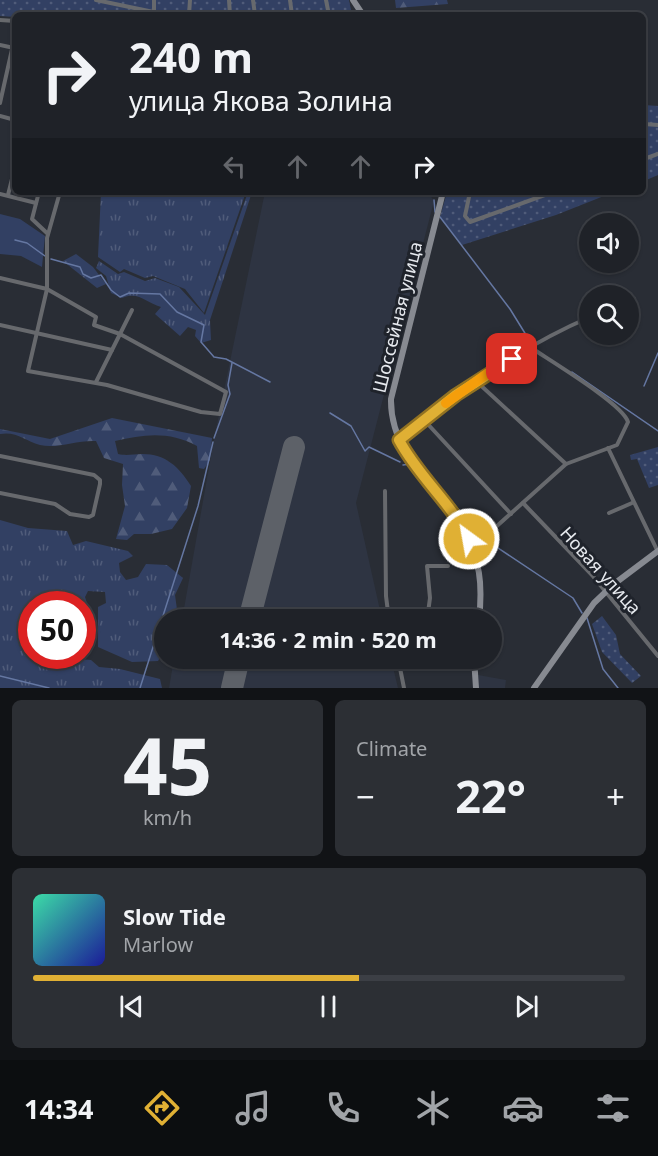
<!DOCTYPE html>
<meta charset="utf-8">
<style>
body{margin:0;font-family:"Noto Sans",sans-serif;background:#2c2f34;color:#f1f3f6;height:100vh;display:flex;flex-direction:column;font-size:22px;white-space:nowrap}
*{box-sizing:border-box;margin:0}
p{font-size:20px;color:#a1a4a8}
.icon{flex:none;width:33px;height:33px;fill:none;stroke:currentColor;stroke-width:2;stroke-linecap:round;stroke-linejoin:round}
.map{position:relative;height:688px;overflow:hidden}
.details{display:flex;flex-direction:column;gap:12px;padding:12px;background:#111316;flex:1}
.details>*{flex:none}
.top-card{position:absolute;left:12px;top:12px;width:634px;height:183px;border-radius:9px;box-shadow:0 2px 4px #0004,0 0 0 2px #3c3f45;background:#1f2228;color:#f1f3f6;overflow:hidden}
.controls{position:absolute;left:579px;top:213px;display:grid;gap:12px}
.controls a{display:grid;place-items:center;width:60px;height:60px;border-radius:50%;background:#1f2228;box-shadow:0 2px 4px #0004,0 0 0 2px #3c3f45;font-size:30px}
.speed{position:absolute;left:18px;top:591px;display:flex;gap:12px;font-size:30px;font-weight:700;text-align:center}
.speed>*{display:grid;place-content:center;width:78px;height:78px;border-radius:50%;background:#1f2228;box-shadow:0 2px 4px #0004,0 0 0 2px #3c3f45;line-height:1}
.speed .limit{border:9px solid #d22;background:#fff;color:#111}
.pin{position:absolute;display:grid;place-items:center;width:51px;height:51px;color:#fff;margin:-26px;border-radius:12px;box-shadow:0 3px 9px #0006}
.me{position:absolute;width:66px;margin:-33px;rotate:328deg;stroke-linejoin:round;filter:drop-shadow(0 0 4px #0008)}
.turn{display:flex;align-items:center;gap:21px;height:126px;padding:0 18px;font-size:27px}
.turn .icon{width:78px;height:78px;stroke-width:2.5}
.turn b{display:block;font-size:42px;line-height:51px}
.lanes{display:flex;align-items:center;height:57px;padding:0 18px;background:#0003;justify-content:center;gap:30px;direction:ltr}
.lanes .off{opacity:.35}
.big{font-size:45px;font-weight:700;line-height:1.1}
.details .card{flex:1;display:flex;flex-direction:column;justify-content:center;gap:9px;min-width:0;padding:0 21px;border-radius:9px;background:#2c2f34}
.details .dial{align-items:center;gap:0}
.dial b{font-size:78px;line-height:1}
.song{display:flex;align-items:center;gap:18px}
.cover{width:72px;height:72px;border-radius:9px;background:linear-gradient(135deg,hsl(160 70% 55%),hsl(240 70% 35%))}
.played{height:6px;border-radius:3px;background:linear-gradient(90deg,#e0b034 55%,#3c3f45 55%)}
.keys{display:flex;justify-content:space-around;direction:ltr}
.heat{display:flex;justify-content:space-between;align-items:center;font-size:33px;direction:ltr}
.details .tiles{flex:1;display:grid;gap:12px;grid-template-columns:1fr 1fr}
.card:last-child{grid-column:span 2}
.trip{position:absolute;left:154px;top:609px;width:348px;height:60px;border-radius:30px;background:#1f2228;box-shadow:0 2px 4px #0004,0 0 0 2px #3c3f45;font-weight:700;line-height:60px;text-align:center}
.tab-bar{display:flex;height:96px;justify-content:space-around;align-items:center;background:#0c0e10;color:#a1a4a8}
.tab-bar .icon{width:42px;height:42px}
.tab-bar .current{color:#e0b034}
.tab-bar b{font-size:27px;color:#f1f3f6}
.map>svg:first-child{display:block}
.built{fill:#2e3442}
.grass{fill:url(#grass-tufts)}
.forest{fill:url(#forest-firs)}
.park{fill:#324063}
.garden{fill:url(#garden-dots)}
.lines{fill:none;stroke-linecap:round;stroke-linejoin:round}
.stream{stroke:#6577a2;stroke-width:1.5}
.runway{stroke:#5d6168;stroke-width:22}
.street{stroke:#67696d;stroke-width:4}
.secondary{stroke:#878a91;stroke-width:6}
.route-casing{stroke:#927222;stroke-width:15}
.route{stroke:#e0b034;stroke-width:10}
.slow{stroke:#f59e0b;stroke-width:10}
.labels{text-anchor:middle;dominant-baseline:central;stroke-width:6;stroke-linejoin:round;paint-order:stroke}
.street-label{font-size:18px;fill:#e6e9ee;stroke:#1f232b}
</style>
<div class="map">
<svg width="658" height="688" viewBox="0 0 658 688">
<defs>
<pattern id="grass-tufts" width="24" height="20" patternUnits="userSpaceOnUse" patternTransform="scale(1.5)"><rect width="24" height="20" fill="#324063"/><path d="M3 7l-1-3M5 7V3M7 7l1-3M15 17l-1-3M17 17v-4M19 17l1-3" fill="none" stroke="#505c7a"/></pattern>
<pattern id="forest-firs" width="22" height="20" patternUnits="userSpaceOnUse" patternTransform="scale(1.5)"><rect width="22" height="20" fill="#324063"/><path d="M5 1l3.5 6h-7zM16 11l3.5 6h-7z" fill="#505c7a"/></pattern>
<pattern id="garden-dots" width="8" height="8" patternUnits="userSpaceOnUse" patternTransform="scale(1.5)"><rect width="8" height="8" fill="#324063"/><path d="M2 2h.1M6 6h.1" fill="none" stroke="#505c7a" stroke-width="1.8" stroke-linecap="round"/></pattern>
</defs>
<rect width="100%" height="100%" fill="#292d35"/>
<g class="built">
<polygon points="265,192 428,192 434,201 356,503 382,619 182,620 214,439"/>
<polygon points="174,659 391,659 398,688 169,688"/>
<polygon points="478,675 506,680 505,688 479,688"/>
</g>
<g class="grass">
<polygon points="101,192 246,192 204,313 185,289 153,276 145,278 124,269 120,272 98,257"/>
<path d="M 248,192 L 252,192 L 210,320 L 211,340 L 201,343 L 195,336 L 196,330 L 188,327 L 180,336 L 155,314 L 161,307 C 146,303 139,291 122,298 L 111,293 L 106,276 L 96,268 L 99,261 L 118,274 L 124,272 L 145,281 L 155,278 L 179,287 L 205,315 Z"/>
<polygon points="76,254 93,267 106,284 97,288 63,261"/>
<polygon points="0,520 28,528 67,531 73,545 86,541 128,551 133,556 119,563 120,572 126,580 138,577 146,564 167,565 183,578 175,595 178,617 177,619 165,620 165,649 158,661 132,662 98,647 98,607 106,603 105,592 88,591 85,597 92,619 83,637 82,604 32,604 32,656 76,656 79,659 91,660 99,667 120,669 160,679 162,688 0,688"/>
</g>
<g class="forest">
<polygon points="395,0 447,0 448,4 396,8"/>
<path d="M 112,418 L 212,438 L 210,460 L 204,469 L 199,468 L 197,446 C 170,431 144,434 115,441 L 118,454 C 127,456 133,454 142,454 C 166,454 179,467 191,486 L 187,508 L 172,529 L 151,534 L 134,534 L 127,540 L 116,539 L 125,506 L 122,485 L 123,464 L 104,458 L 96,441 C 76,440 58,449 40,445 C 25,441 17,431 0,434 L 0,429 L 50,439 Z"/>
</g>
<polygon class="park" points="0,214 20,219 45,236 42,267 21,256 0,254"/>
<g class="garden">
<polygon points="0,0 349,0 352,15 15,17 0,16"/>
<polygon points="644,105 658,106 658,175 644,181"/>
<polygon points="447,192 614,192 556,215 462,245 440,217"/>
<polygon points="658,447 658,485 649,488 637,459 631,460 630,455"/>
<polygon points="602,616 616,635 620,654 641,676 632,683 602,652 592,624"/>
</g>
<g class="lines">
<g class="stream">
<polyline points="434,200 435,212"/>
<polyline points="440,217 510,309 531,343"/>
<polyline points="15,240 27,243 45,256"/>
<polyline points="51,259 80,267 83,274 91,278 101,275 111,290 120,297 129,293 160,294 177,312 204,325 201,342 214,357 226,359 270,382"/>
<polyline points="572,372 658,431"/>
<polyline points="644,386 658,353"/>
<polyline points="330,413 351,426 365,451 369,447 400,462"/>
<polyline points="214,438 230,394 228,385 232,363"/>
<polyline points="416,462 486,540 573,598 582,613"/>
<polyline points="403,465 410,464"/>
<polyline points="587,618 603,669 618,688"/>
<polyline points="0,676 49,688"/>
<polyline points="140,688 198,506 213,442"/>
</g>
<g class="runway">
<polyline points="249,620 294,447"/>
<polyline points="232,688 239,658"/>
</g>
<g class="street">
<polyline points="96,0 168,15"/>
<polyline points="229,0 230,15"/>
<polyline points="253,0 255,15"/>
<polyline points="290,0 292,15"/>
<polyline points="326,0 329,15"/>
<polyline points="154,12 154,0"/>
<polyline points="189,15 190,0"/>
<polyline points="0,20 15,21"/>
<polyline points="0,45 14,48"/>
<polyline points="0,103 15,36"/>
<polyline points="0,116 15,120"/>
<polyline points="644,124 658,125"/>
<polyline points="644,159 658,154"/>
<polyline points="39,192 32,219 48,234"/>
<polyline points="470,192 465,216 470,222 553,192"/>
<polyline points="0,194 36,203"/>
<polyline points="8,195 15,167"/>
<polyline points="0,278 47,289 96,317 94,325 120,334 226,392 220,414 201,412 107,385 28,371 47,289 47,238 60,192"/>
<polyline points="628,301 634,299"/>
<polyline points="0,325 112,350"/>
<polyline points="476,381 566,464"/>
<polyline points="96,382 132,310"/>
<polyline points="424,420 511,514"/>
<path d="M 400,439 C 458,392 520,347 590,317"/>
<polyline points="608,448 658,552"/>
<polyline points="0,456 94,475 100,480 100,484 93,515 89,517 70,514 55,504 0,493"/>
<polyline points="385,491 386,596 389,620"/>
<polyline points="523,503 592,575 658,656"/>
<polyline points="609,513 632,503"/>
<path d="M 488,534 L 566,464 L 617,445 L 628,422 C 623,404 549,360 530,347"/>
<polyline points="427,620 430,598 427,566 448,566"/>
<polyline points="398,658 404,688"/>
<polyline points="435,668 435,658"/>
</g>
<g class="secondary">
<polyline points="353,0 363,15"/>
<path d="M 443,192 L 391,399 C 390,452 434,488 463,527 C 480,562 483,582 479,620"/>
<polyline points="474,658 476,688"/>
<polyline points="534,688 594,603 614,584 658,551"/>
</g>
</g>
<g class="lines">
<g class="route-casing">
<path id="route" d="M 469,539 C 451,503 418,476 399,440 L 456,395 L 512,359"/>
</g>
<use href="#route" class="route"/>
<polyline class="slow" points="446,403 488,373"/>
</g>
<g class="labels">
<g class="street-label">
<text transform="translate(397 317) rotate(-76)">Шоссейная улица</text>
<text transform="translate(601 570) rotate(48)">Новая улица</text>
</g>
</g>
</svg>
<div class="controls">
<a><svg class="icon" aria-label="sound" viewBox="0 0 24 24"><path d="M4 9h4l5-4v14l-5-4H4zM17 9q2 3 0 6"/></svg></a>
<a><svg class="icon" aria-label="search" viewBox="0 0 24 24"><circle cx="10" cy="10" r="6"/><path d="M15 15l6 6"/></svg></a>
</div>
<div class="speed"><div class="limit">50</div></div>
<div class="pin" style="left:512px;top:359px;background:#d93025"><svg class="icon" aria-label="arrive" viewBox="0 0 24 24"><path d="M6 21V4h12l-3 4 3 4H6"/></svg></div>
<svg class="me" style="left:469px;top:539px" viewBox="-20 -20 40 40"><circle r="17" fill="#e0b034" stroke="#fff" stroke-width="3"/><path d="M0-11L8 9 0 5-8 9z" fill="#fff"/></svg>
<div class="trip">14:36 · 2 min · 520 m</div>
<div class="top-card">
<div class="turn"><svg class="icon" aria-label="right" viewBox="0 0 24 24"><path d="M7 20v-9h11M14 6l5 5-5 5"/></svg><div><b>240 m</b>улица Якова Золина</div></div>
<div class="lanes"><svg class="icon off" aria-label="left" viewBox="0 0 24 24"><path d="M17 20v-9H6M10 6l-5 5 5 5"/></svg><svg class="icon off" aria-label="ahead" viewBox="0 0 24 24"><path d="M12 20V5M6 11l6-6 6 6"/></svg><svg class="icon off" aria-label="ahead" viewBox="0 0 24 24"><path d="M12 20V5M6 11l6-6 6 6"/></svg><svg class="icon" aria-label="right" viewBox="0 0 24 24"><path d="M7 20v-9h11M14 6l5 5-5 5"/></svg></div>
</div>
</div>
<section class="details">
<div class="tiles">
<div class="card dial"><b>45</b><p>km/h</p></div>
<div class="card"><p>Climate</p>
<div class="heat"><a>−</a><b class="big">22°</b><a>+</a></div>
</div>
<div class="card">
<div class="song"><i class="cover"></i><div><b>Slow Tide</b><p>Marlow</p></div></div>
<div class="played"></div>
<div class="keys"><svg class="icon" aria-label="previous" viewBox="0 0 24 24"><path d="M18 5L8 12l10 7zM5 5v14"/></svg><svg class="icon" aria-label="pause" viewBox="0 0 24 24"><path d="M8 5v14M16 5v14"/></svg><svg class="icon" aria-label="next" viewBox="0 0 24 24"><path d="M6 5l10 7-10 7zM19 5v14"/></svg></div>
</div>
</div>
</section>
<nav class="tab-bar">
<b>14:34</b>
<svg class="icon current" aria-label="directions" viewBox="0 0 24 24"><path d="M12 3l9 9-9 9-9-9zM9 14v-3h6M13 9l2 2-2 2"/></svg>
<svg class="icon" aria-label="music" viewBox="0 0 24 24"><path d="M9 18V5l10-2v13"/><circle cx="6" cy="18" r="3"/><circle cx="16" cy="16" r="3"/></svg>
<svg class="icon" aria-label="phone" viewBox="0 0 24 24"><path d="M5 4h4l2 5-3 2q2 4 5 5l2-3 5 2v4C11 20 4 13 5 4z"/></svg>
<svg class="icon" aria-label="climate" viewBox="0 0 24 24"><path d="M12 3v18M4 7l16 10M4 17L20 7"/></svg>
<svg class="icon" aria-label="car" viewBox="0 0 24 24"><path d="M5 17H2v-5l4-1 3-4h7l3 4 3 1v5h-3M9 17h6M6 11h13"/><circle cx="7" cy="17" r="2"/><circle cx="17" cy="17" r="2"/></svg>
<svg class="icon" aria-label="filters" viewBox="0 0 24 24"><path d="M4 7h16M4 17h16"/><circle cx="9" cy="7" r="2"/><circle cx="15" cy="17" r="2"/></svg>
</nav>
